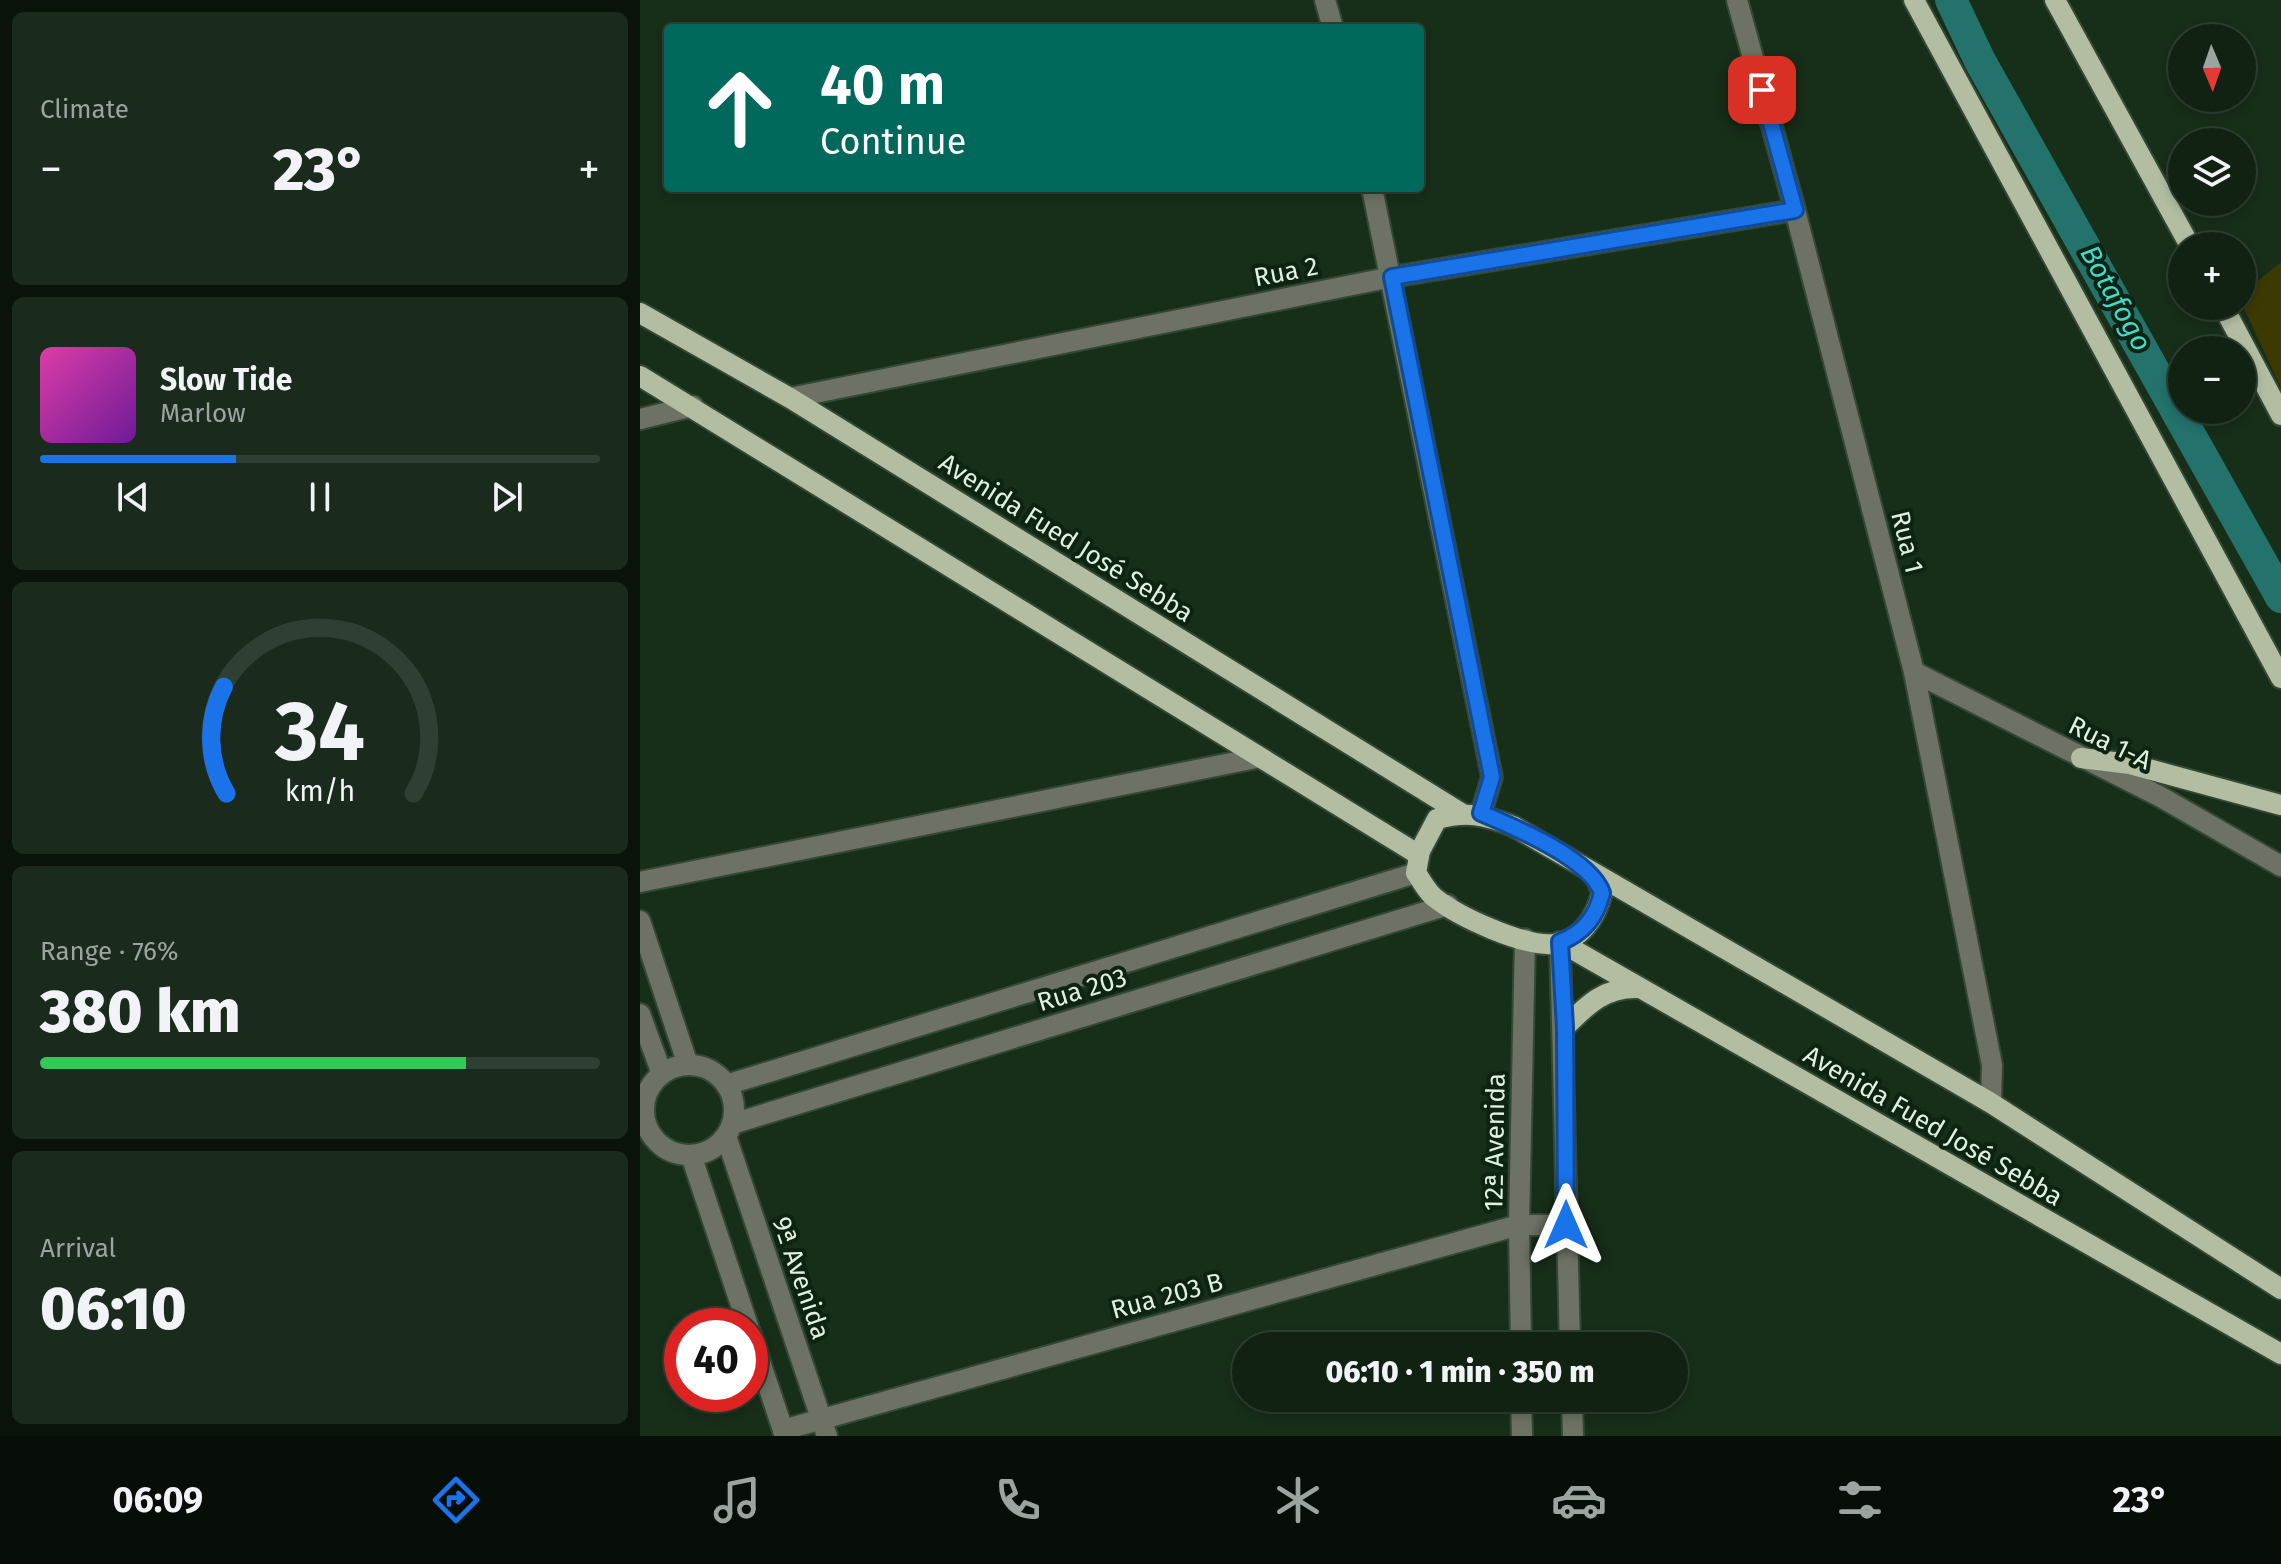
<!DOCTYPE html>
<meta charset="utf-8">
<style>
body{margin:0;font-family:"Fira Sans",sans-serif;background:#1a2a1c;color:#f1f3f6;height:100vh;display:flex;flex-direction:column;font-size:30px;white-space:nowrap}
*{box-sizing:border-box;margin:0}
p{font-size:26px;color:#9ca4a0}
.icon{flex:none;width:44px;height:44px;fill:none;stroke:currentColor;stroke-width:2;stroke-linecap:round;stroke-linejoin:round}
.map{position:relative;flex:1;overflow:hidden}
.panel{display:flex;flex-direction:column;gap:12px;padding:12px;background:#09130a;width:640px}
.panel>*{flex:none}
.top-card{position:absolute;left:24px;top:24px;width:760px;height:168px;border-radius:8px;box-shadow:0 4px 12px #0003,0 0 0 2px #303f33;background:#00695c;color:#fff;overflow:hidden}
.needle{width:52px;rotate:178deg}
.tools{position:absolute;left:1528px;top:24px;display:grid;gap:16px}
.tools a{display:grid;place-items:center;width:88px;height:88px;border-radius:50%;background:#112213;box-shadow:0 4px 12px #0003,0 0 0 2px #303f33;font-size:40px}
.speed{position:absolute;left:24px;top:1308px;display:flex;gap:16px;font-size:40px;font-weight:700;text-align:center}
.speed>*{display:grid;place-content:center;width:104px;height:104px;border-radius:50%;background:#112213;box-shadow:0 4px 12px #0003,0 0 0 2px #303f33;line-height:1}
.speed .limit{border:12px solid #d22;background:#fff;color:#111}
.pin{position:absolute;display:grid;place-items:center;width:68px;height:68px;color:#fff;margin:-34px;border-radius:16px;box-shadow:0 4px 12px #0006}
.me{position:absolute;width:88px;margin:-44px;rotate:0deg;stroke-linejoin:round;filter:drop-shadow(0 0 6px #0008)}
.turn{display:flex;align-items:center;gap:28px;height:168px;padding:0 24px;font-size:36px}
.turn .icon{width:104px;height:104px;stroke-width:2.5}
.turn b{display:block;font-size:56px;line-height:68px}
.big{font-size:60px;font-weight:800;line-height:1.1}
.panel .card{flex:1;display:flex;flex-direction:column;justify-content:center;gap:12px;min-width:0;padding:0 28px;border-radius:12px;background:#1a2a1c}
.panel .dial{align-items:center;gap:0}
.dial svg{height:208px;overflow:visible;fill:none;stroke:#303f33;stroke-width:7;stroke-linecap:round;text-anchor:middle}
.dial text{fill:#f1f3f6;stroke:none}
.song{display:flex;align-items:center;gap:24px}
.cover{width:96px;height:96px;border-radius:12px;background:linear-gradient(135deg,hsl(320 70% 55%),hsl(280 70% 35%))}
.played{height:8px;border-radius:4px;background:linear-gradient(90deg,#1a73e8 35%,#303f33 35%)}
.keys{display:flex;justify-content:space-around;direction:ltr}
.heat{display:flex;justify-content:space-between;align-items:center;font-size:44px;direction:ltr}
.charge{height:12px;border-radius:6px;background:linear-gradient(90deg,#34c759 76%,#303f33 0)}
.trip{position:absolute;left:592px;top:1332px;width:456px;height:80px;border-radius:40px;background:#112213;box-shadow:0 4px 12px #0003,0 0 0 2px #303f33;font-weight:800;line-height:80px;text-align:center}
.menu{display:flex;height:128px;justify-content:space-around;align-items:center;background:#070e08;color:#9ca4a0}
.menu .icon{width:56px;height:56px}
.menu .current{color:#1a73e8}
.menu b{font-size:36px;color:#f1f3f6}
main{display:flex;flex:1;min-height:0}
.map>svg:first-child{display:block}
.green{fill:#3d3902}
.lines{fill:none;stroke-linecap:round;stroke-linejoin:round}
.canal{stroke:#23726c;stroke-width:32}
.minor-casing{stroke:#334935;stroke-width:24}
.major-casing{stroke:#334935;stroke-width:24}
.minor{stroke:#6d7265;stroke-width:20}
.major{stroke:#b2bda2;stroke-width:20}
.route-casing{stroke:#114b97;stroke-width:20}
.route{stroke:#1a73e8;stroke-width:14}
.labels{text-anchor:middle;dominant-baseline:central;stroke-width:8;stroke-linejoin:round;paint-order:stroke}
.street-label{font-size:26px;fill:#e2f0e2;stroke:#0d2410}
.water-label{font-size:28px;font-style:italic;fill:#43d9ce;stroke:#0d2410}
</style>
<main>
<section class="panel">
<div class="card"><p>Climate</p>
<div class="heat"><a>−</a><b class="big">23°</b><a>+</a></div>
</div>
<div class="card">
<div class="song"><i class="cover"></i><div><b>Slow Tide</b><p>Marlow</p></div></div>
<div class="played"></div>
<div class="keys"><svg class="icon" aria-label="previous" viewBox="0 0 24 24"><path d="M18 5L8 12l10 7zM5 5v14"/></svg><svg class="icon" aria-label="pause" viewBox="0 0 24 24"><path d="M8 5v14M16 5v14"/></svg><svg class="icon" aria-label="next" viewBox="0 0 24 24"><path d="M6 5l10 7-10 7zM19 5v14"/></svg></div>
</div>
<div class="card dial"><svg viewBox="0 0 100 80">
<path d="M14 69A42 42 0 1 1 86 69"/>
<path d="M14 69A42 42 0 0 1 13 28" stroke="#1a73e8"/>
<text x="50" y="56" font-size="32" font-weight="700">34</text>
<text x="50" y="72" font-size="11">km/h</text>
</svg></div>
<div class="card"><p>Range · 76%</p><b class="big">380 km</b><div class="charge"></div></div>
<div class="card"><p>Arrival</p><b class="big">06:10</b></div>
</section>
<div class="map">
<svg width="1641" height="1436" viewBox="0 0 1641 1436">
<rect width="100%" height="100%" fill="#172e19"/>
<polygon class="green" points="1641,262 1641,388 1602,304 1602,294"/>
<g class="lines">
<polyline class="canal" points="1311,0 1340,61 1641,597"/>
<g class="minor-casing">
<g id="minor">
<polyline points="685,0 693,28"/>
<polyline points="1097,0 1155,210 1274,672 1352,1065 1351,1103"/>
<polyline points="732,188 852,777 841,813"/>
<polyline points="150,398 752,277 1155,210"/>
<polyline points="0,419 53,406"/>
<polyline points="1274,672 1521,797 1641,866"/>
<polyline points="0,882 616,758"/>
<polyline points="0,921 48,1065"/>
<polyline points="920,942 930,1346"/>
<polyline points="0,1014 22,1074"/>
<circle cx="49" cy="1110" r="45"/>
<polyline points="86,1085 776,873"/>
<polyline points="92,1124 808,905"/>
<polyline points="86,1136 187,1436"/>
<polyline points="51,1155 108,1326"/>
<polyline points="110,1332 145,1436"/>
<polyline points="881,1346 879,1225 885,939"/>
<polyline points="881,1398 882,1436"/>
<polyline points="932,1398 933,1436"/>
<polyline points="143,1430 879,1225 926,1225"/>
</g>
</g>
<g class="major-casing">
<g id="major">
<polyline points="1274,0 1641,678"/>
<polyline points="1415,0 1550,246"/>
<polyline points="1583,306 1641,415"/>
<polyline points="0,313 150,398 821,813"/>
<polyline points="0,376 779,855"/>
<polyline points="1441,758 1490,764 1641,805"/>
<path d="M 957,879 L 962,893 C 956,917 941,941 914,944 C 884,947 819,917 795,898 C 787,892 782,881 776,873 L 780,851 L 797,819 C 827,811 844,815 873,826 L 1351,1103 L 1641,1289"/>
<polyline points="920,942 1641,1354"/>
<path d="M 925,1027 C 948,1004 965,987 998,988"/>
</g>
</g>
<use href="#minor" class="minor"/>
<use href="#major" class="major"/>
</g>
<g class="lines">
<g class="route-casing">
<path id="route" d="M 926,1225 L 925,1027 L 920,942 C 943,933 956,918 962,893 C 951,859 874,827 841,813 L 852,777 L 752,277 L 1155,210 L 1122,90"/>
</g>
<use href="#route" class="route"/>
</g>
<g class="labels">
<g class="street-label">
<text transform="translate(646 272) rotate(-11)">Rua 2</text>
<text transform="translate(426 538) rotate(32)">Avenida Fued José Sebba</text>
<text transform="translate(1267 542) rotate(76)">Rua 1</text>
<text transform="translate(1470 743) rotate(26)">Rua 1-A</text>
<text transform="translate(442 990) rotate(-17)">Rua 203</text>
<text transform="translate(1293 1126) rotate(30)">Avenida Fued José Sebba</text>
<text transform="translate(855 1142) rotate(-89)">12ª Avenida</text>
<text transform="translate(161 1278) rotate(71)">9ª Avenida</text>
<text transform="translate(527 1296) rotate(-15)">Rua 203 B</text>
</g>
<g class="water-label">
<text transform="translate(1476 298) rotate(61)">Botafogo</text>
</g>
</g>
</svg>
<div class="tools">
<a><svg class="needle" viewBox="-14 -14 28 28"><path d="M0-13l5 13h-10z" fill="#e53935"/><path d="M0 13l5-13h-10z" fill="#9ca4a0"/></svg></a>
<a><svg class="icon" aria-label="layers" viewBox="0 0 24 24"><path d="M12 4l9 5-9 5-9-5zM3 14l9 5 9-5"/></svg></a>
<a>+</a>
<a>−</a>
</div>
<div class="speed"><div class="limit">40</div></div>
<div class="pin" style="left:1122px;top:90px;background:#d93025"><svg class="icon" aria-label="arrive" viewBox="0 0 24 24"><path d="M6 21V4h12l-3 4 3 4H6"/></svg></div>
<svg class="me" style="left:926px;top:1225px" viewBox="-20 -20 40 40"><path d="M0-17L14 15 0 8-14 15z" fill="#1a73e8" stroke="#fff" stroke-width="4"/></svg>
<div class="trip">06:10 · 1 min · 350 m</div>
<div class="top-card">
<div class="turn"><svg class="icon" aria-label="ahead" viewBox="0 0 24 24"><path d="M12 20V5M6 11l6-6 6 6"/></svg><div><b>40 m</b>Continue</div></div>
</div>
</div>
</main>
<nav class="menu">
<b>06:09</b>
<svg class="icon current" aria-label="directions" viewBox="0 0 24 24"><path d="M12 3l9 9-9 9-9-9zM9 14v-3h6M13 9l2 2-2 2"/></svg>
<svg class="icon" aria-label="music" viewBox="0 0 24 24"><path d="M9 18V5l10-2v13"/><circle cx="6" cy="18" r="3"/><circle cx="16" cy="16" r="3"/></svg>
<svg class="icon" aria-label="phone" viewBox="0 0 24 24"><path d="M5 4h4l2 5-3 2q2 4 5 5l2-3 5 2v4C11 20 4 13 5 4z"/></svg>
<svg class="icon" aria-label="climate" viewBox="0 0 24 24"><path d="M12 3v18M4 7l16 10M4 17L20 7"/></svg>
<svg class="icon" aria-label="car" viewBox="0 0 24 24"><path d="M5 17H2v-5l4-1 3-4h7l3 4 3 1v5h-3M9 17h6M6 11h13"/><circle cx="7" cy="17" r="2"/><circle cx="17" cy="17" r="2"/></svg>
<svg class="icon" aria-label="filters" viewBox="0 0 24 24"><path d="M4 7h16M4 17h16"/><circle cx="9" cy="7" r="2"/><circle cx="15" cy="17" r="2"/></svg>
<b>23°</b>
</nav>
